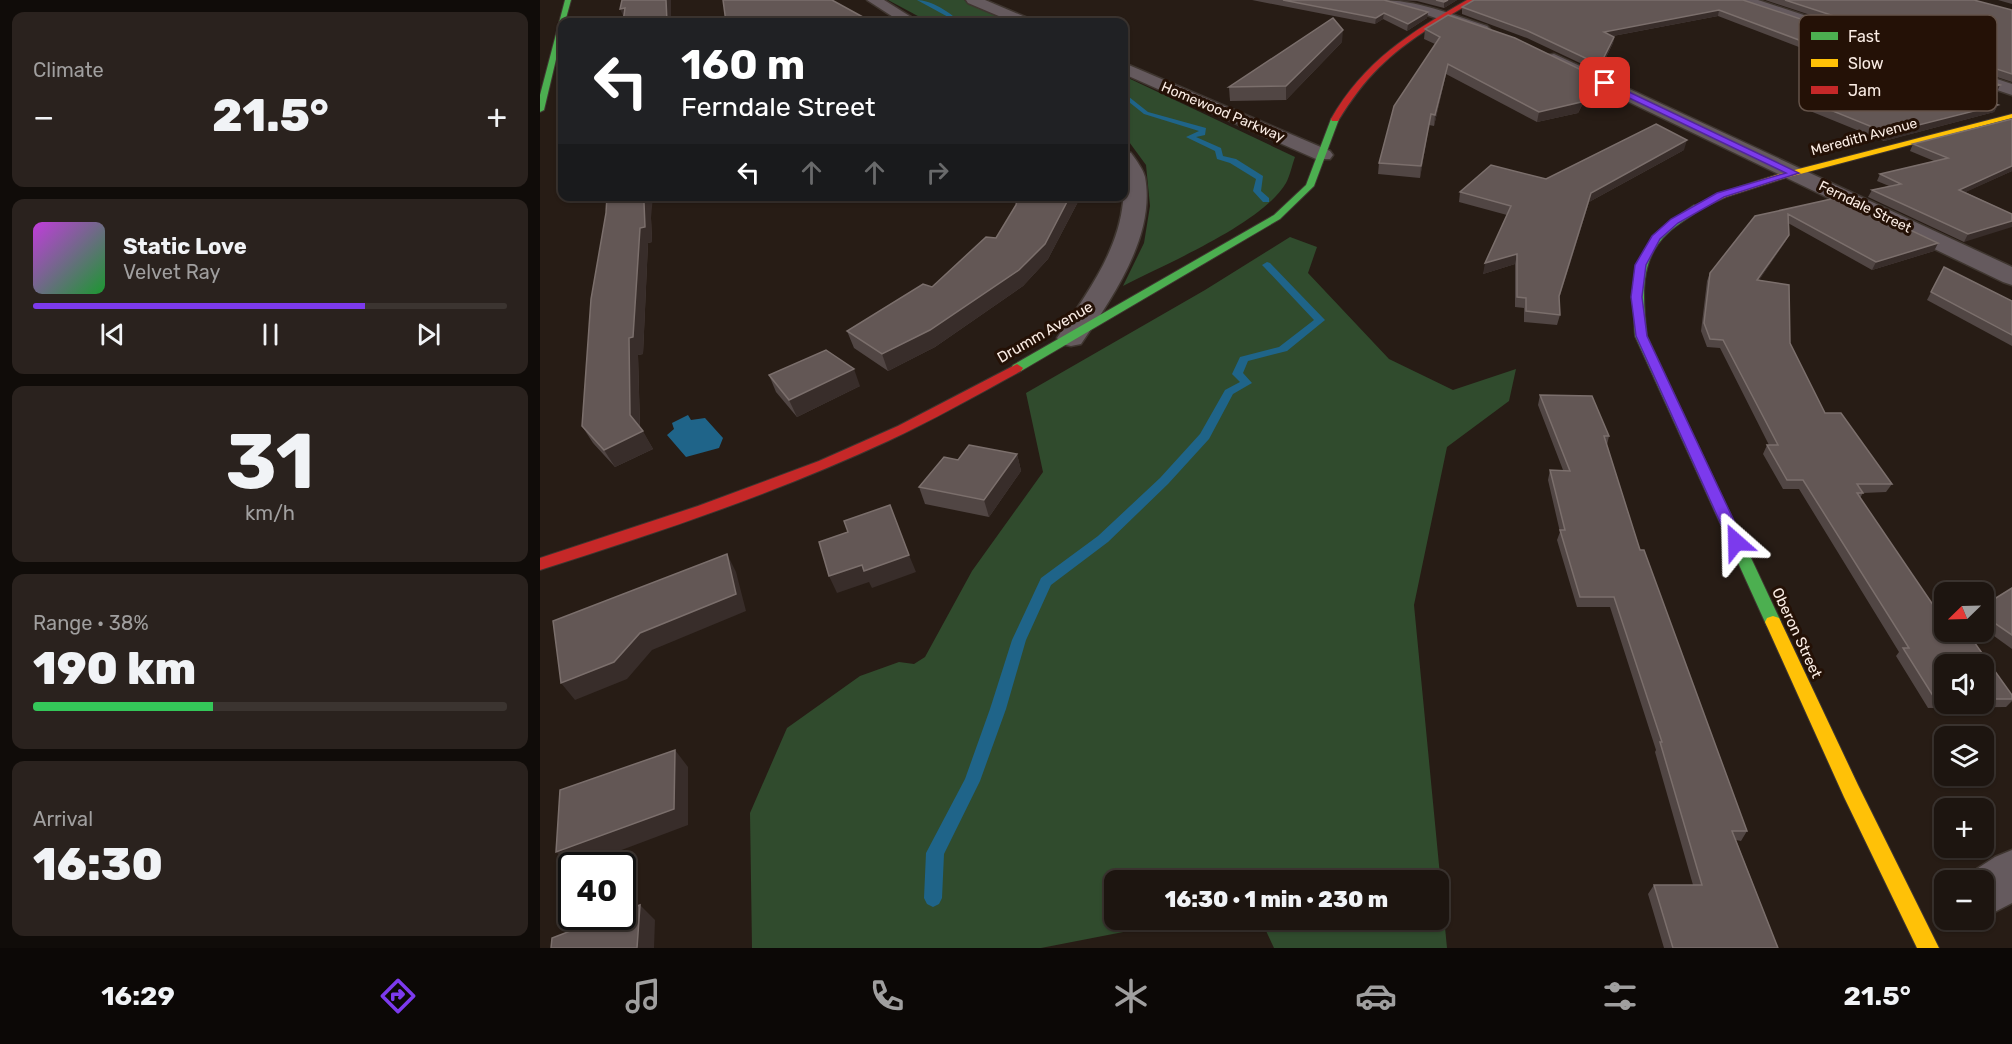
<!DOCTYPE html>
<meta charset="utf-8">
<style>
body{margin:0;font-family:Rubik,sans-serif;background:#2a221e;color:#f1f3f6;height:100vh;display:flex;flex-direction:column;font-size:22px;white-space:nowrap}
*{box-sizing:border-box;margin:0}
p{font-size:20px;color:#a09f9f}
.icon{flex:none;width:33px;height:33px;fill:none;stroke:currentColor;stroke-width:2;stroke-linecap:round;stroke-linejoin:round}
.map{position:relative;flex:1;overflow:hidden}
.sheet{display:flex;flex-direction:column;gap:12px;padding:12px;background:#100c09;width:540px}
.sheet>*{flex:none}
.top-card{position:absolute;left:18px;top:18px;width:570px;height:183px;border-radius:12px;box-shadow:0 2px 4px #0004,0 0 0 2px #3b3430;background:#202124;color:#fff;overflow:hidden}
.needle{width:39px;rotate:247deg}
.controls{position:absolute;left:1394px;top:582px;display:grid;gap:12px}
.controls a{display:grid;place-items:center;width:60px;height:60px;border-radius:12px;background:#1d1510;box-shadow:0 2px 4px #0004,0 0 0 2px #3b3430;font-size:30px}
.speed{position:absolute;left:18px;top:852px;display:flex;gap:12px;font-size:30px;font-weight:700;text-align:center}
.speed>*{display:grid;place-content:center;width:78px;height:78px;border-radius:50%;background:#1d1510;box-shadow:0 2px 4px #0004,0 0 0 2px #3b3430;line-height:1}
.speed .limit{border:3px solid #111;border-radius:9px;background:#fff;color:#111}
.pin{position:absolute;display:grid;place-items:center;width:51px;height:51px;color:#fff;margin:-26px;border-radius:12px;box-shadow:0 3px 9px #0006}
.me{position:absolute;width:66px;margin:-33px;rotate:335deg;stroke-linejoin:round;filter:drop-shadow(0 0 4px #0008)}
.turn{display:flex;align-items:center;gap:21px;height:126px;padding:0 24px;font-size:27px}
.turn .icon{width:78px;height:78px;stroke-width:2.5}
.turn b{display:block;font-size:42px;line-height:51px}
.lanes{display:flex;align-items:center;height:57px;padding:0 24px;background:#0003;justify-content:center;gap:30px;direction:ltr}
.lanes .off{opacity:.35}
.big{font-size:45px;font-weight:800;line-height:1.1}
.sheet .tile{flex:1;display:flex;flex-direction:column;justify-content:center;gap:9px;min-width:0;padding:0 21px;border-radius:12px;background:#2a221e}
.sheet .dial{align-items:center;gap:0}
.dial b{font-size:78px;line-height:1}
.song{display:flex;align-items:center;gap:18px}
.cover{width:72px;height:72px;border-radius:9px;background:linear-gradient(135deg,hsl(290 70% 55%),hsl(130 70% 35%))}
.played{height:6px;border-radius:3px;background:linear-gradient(90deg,#7c3aed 70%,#3b3430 70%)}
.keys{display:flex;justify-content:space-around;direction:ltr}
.heat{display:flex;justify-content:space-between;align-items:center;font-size:33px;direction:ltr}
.charge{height:9px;border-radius:4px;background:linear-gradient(90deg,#34c759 38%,#3b3430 0)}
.trip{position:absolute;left:564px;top:870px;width:345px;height:60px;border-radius:12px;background:#1d1510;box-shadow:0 2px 4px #0004,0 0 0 2px #3b3430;font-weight:800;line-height:60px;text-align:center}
.tab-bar{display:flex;height:96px;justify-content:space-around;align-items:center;background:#0c0806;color:#a09f9f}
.tab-bar .icon{width:42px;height:42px}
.tab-bar .current{color:#7c3aed}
.tab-bar b{font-size:27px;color:#f1f3f6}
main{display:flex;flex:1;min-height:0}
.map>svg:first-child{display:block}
.green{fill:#304b2d}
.water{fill:#1f6489}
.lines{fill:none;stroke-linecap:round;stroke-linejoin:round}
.stream{fill:#1f6489;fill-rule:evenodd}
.street-casing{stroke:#3f3630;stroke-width:3}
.fast-casing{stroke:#3f3630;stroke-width:2}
.slow-casing{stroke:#3f3630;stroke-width:2}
.jam-casing{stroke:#3f3630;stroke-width:2}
.street{fill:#655a5e;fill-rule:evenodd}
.fast{fill:#4caf50;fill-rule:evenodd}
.slow{fill:#ffc107;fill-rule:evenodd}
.jam{fill:#c62828;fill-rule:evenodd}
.wall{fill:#514644;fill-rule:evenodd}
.shaded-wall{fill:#382d2a}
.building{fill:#635755;stroke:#7b6f6c;stroke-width:1.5}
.route{fill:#7c3aed;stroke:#51269a;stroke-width:1.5}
.labels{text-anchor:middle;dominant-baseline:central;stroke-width:6;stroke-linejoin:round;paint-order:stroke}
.far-street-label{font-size:14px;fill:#faece4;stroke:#241106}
.street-label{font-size:15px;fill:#faece4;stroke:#241106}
.key{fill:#241106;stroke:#645349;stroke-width:1.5}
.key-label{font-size:16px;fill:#faece4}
</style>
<main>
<section class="sheet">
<div class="tile"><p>Climate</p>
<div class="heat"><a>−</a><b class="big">21.5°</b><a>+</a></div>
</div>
<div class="tile">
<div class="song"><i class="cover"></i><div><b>Static Love</b><p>Velvet Ray</p></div></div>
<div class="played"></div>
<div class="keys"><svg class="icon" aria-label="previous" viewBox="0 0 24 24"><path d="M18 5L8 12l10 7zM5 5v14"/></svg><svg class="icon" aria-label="pause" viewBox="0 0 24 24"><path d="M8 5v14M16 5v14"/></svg><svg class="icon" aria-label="next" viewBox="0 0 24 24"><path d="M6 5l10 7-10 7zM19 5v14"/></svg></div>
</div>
<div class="tile dial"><b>31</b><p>km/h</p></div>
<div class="tile"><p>Range · 38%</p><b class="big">190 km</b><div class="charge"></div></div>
<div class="tile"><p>Arrival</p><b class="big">16:30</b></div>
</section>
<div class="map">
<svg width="1472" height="948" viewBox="0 0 1472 948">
<rect width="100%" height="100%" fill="#271c15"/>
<g class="green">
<polygon points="348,0 424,0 473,22 389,22"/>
<path d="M 584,76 L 755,157 C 752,165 750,176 746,183 C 722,224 625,264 583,286 L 604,243 L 610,206 L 606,165 L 584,135 Z"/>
<polygon points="750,237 777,247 768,273 849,359 913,390 976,369 969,401 907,447 874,605 907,948 734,948 721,920 898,920 898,880 574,880 574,920 645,920 501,948 212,948 210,813 247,728 320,676 359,662 374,664 385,657 432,571 503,472 486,393 665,290"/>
</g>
<polygon class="water" points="148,415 151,420 165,418 183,438 179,448 146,457 127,435 134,429 132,423"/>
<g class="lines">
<g class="stream">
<path d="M 377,0 C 390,0 411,12 419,22 L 414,22 L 410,18 Z"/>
<polygon points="584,93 608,112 666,128 665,135 656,137 681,148 683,156 696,159 723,176 721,191 729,198 729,202 723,202 713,191 716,179 690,163 677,159 675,151 646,137 659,131 604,114 584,98"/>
<polygon points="727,262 730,263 785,320 747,351 708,361 703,373 712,383 693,394 669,439 628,484 568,542 511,585 486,640 466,709 440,781 404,854 402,898 399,904 393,907 387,904 384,898 386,853 425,779 450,709 472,640 501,578 558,536 620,478 660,434 685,390 700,382 692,374 700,357 739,347 774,320 724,267 722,265"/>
</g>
<g class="street-casing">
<g id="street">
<polygon points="327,0 344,0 379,22 361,22"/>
<polygon points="426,0 445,0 490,19 493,22 473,22 428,3"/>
<path d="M 839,0 C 877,0 911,14 947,26 L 950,29 L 942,34 L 937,32 L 884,14 L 841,3 Z"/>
<polygon points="1197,0 1218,0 1472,84 1472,95 1199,3"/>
<polygon points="1014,54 1472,267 1472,285 1463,282 1008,63 1006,59 1008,55"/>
<polygon points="584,63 790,151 793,155 790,159 776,159 584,74"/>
<path d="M 584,151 L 591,153 C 596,160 603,169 605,177 C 616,236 572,298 541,344 L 531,346 L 521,344 L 517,338 C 545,296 578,253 583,202 C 585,185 582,167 584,151 Z"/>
<polygon points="1472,850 1472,903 1443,918 1443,880 1423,880 1426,876 1455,857"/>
</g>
</g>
<g class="fast-casing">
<g id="fast">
<polygon points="25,0 31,0 25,22 22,22 22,34 4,110 0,112 0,95"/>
<polygon points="795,117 799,119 774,186 740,219 481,371 473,371 471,368 473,365 734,215 766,185 791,119"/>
<path d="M 1154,205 L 1162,207 C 1152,217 1138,223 1128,233 C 1098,260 1103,300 1107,336 L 1241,622 L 1239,626 L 1233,628 L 1227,626 L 1225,622 L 1095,336 C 1090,268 1095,244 1154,205 Z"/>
</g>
</g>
<g class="slow-casing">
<g id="slow">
<polygon points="1472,114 1472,118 1245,178 1186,197 1160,209 1152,207 1180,193 1239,174"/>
<polygon points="1233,616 1239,618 1241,622 1318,785 1399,948 1377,948 1304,797 1225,622 1227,618"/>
</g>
</g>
<g class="jam-casing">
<g id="jam">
<path d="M 927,0 L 934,0 C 921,10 905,17 891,27 C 848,55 825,77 798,121 L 792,121 L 791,119 C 824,61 871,32 927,0 Z"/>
<path d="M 477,364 L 483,368 L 481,371 C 437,395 393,420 348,441 C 236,493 117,533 0,570 L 0,558 L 158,506 L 279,461 L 358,426 Z"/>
</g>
</g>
<use href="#street" class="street"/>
<use href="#fast" class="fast"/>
<use href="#slow" class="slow"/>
<use href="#jam" class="jam"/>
</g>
<g class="wall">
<polygon points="712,0 844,0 888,12 887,18 867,31 843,19 835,24"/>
<polygon points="859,0 917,0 904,8 877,1"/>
<polygon points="1203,0 1457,92 1437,98 1458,105 1454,112 1344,141 1270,111 1273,103 1355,84 1178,16 1073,36 1074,37 1073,43 1059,72 987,38 922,14 922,7"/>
<polygon points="1225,0 1434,0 1472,10 1472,82"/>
<polygon points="1458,0 1472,0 1472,4"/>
<polygon points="885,29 1052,86 1038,113 997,122 906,74 894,126 889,125 880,178 838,174 839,163 895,44 884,39"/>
<polygon points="802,42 746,100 690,101 689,87"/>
<polygon points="1472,119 1472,171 1425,192 1472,214 1424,242 1328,197 1332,190 1349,186 1337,181 1340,174 1394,161 1370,151 1373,144"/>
<polygon points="1144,150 1049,202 1019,299 1020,315 1017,325 984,322 984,308 975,307 975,264 943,274 967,215 919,202 920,192 1006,179"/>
<polygon points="478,196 539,196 540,198 508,259 483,286 395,347 348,371 314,348 307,331 392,287 456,238 476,205"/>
<path d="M 1300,197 L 1398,243 L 1394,251 L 1332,270 L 1248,223 L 1249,235 L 1245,242 L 1219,280 L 1249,285 L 1250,343 L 1285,413 L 1301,413 L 1352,484 L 1346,492 L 1323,493 L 1320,498 L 1404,621 L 1404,632 L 1427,632 L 1472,695 L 1472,701 L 1466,707 L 1388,708 L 1356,656 L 1359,652 L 1259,489 L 1243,489 L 1223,454 L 1227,445 L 1229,445 L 1180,348 L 1167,347 L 1161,331 L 1167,281 L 1170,273 L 1215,216 ZM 1404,664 L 1443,664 L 1443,704 L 1404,704 Z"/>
<polygon points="66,213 111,218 112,242 108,243 103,354 98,355 100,427 113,449 75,467 53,443 42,426"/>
<polygon points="1404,267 1472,301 1472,346 1387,300"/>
<polygon points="229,375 320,386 257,417 236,392"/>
<polygon points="1000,395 1069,436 1067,445 1100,550 1207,831 1201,841 1196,840 1238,948 1124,948 1108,894 1114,885 1153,885 1115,752 1116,750 1070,607 1037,607 1017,540 1020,532 1008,480 1010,470 1023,470 998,405"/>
<polygon points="477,454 481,471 449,517 385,504 379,487 418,460"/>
<polygon points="1472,588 1472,649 1443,628 1443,606"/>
</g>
<g class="shaded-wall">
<polygon points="126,0 131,0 131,22 127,22"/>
<polygon points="908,0 917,0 904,8 904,2"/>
<polygon points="85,8 85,20 80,9"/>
<polygon points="1179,10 1178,16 1062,38 1064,32"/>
<polygon points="888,12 887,18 867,31 868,24"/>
<polygon points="844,13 843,19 835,24 836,18"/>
<polygon points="803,30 802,42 746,100 746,86"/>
<polygon points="1074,37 1073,43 1059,72 1060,65"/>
<polygon points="908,64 906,74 894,126 895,115"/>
<polygon points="1054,76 1052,86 1038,113 997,122 999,112"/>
<polygon points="1460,85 1457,92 1424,101 1427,94"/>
<polygon points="1458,105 1454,112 1344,141 1347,133"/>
<polygon points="891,114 889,125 880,178 881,166"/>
<polygon points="1147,140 1144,150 1049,202 1017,307 1051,193"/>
<polygon points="1472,166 1472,171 1415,197 1419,190"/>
<polygon points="104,196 113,196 111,218 112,242 108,243 103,354 98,355 100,432 90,415 89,338 100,228"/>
<polygon points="530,196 539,196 540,198 508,259 483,286 395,347 348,371 342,354"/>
<polygon points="1472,221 1472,227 1424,242 1428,234"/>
<polygon points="1249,235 1245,242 1214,288 1217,280"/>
<polygon points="1398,243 1394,251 1332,270 1336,262"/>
<polygon points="977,254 975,264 943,274 945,263"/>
<polygon points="314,369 320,386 257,417 249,400"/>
<polygon points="103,431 113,449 75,467 64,450"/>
<polygon points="477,454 481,471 449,517 444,500"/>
<polygon points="187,554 196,572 206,611 112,650 87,679 35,700 21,683 100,633"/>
<polygon points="369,555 376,572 332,588 329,582 297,593 289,576 322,565"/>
<polygon points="135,750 148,767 148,825 39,866 32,866 32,867 16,852"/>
<polygon points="100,905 115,920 114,948 97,948"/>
</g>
<g class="building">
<polygon points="82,0 126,0 127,22 83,22 85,8 80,9"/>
<polygon points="183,0 292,0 332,22 186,22"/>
<polygon points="743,0 844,0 888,12 868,24 844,13 836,18"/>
<polygon points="896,0 908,0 904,2"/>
<polygon points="934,0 1203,0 1460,85 1427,94 1458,105 1347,133 1273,103 1368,81 1179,10 1064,32 1074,37 1060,65 988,31 922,7"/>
<polygon points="1245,0 1434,0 1472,10 1472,74"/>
<polygon points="908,15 975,38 1054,76 1041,102 999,112 908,64 895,115 891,114 881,166 839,163 854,106 900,37 885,29"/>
<polygon points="793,18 803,30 746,86 689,87"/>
<polygon points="1472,119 1472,166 1419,190 1472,214 1472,221 1428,234 1332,190 1361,184 1340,174 1408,158 1373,144"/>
<polygon points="1116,124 1147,140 1051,193 1019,296 1020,315 986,311 986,298 977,297 977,254 945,263 971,206 920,192 951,165 1006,179"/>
<polygon points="67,196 104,196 104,203 105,227 100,228 93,337 89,338 90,415 103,431 64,450 42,426 51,299 66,213"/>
<polygon points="478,196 530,196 505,244 479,270 390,330 342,354 307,331 383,284 392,287 446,237 456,238 476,205"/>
<polygon points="1300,197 1398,243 1336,262 1248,214 1249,235 1217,280 1249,285 1250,343 1285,413 1301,413 1352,484 1317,484 1323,493 1317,493 1404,621 1404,632 1427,632 1472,695 1472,699 1443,699 1443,664 1404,664 1404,699 1395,699 1363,648 1369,648 1263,480 1247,480 1227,445 1238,445 1183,340 1170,339 1164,323 1170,273 1215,216"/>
<polygon points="1404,267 1472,301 1472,335 1391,292"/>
<polygon points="286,350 314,369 249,400 229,375"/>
<polygon points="1000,395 1052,396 1069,436 1064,436 1100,550 1104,550 1207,831 1192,831 1238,948 1133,948 1114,885 1162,885 1120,742 1122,742 1074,597 1040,597 1020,530 1025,530 1010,470 1030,471"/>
<polygon points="429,445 477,454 444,500 379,487 404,457 418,460"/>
<polygon points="350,505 369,555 324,571 322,565 289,576 279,542 308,532 304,521"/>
<polygon points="187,554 196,594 100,633 74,662 21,683 13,621"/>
<polygon points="1472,588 1472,635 1443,615 1443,606"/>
<polygon points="135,750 134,809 16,852 20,790"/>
<polygon points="100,905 97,948 11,948 12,938 69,916 82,916 82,912"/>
</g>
<polygon class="route" points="1062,82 1068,82 1259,173 1184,197 1138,223 1120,239 1106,265 1102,297 1107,336 1204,542 1196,547 1189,542 1096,336 1091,297 1095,265 1112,236 1131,219 1177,193 1246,173 1062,85"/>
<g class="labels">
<g class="far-street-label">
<text transform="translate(683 112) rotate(23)">Homewood Parkway</text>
<text transform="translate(1324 137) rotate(-15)">Meredith Avenue</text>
<text transform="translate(1325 207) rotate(26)">Ferndale Street</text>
</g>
<g class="street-label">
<text transform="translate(505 332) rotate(-30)">Drumm Avenue</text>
<text transform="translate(1257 633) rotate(65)">Oberon Street</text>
</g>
</g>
<rect x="1259" y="15" width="198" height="96" rx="9" class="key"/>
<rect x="1271" y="32" width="27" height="8" fill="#4caf50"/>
<rect x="1271" y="59" width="27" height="8" fill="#ffc107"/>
<rect x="1271" y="86" width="27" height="8" fill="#c62828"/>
<g class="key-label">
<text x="1308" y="42">Fast</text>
<text x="1308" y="69">Slow</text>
<text x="1308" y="96">Jam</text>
</g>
</svg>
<div class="controls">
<a><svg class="needle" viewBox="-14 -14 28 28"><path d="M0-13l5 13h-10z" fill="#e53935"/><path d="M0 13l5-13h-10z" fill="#a09f9f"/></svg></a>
<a><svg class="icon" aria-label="sound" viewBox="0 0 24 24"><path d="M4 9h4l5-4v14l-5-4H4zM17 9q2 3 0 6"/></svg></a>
<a><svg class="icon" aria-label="layers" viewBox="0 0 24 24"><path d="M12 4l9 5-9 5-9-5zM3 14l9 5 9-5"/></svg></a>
<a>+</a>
<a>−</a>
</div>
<div class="speed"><div class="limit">40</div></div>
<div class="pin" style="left:1065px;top:83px;background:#d93025"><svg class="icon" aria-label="arrive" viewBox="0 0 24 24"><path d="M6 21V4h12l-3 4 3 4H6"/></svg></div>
<svg class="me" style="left:1196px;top:542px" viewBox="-20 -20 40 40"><path d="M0-17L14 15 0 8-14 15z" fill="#7c3aed" stroke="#fff" stroke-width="4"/></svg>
<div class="trip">16:30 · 1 min · 230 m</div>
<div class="top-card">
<div class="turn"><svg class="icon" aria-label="left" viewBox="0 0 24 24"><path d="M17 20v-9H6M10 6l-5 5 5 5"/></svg><div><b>160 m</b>Ferndale Street</div></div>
<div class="lanes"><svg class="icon" aria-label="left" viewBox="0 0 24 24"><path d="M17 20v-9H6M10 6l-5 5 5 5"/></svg><svg class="icon off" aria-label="ahead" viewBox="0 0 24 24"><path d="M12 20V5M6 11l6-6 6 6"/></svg><svg class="icon off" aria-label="ahead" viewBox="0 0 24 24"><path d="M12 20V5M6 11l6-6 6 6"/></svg><svg class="icon off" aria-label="right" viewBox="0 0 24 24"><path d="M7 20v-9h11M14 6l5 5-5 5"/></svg></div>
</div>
</div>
</main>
<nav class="tab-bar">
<b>16:29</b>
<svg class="icon current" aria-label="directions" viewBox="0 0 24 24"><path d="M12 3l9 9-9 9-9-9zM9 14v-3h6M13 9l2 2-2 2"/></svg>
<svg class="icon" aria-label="music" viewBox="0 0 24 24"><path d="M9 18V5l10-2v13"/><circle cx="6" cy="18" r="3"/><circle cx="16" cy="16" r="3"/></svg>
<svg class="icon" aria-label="phone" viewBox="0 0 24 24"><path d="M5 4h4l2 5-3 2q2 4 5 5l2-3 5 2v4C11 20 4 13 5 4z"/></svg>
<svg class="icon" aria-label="climate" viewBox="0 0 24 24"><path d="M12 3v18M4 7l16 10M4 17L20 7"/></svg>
<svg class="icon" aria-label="car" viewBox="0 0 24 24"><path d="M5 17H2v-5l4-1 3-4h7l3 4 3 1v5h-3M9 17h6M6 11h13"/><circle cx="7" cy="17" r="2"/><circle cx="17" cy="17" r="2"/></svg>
<svg class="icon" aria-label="filters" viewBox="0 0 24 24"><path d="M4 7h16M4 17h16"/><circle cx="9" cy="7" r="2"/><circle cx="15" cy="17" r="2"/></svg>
<b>21.5°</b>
</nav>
